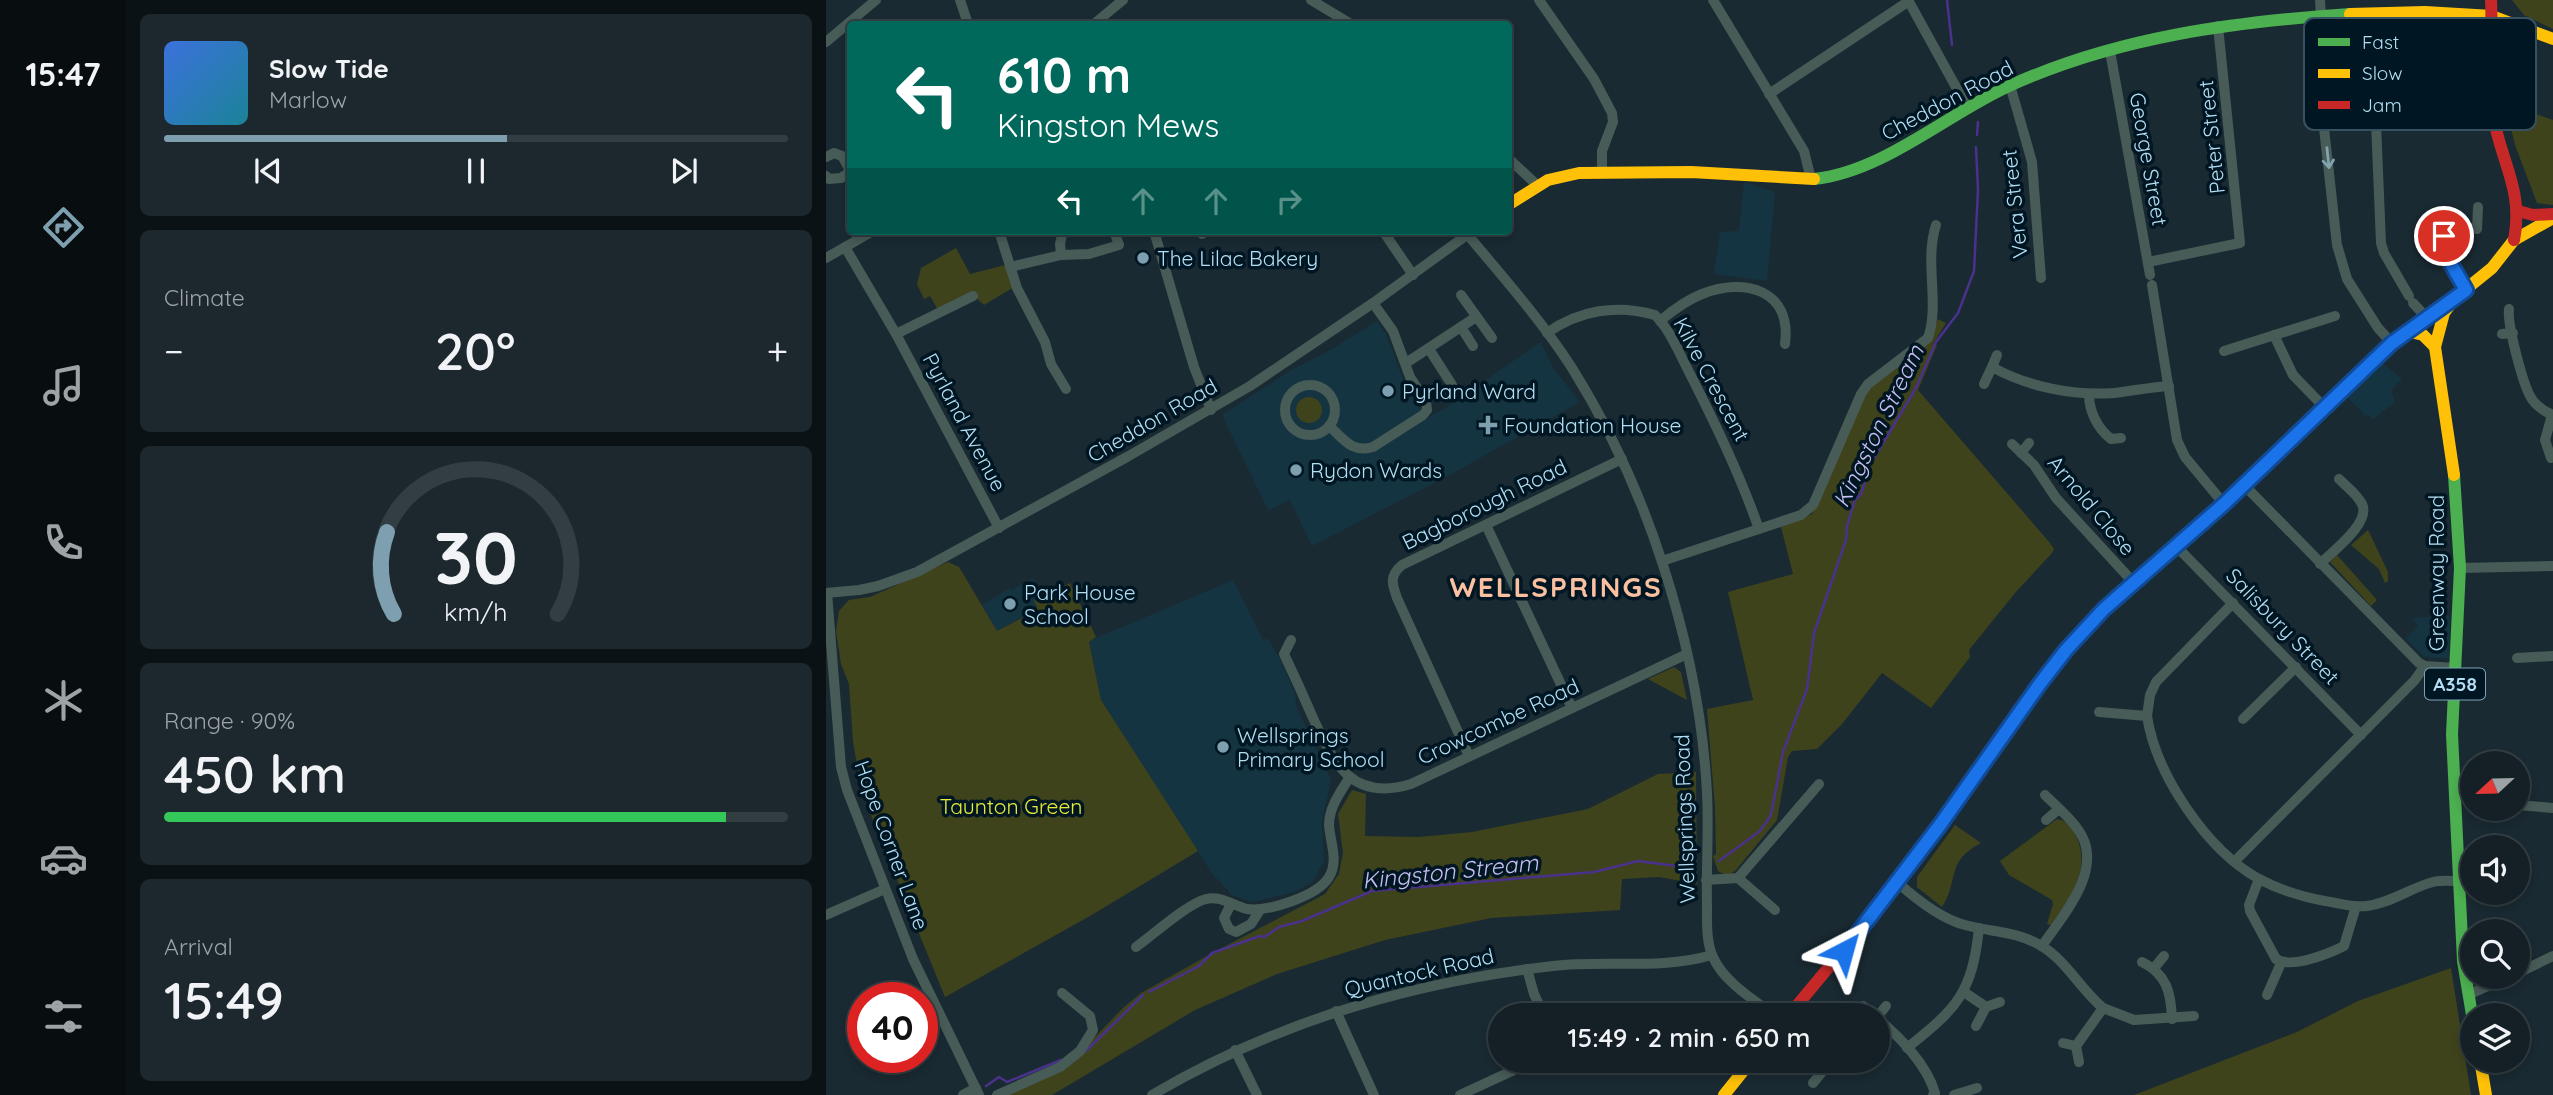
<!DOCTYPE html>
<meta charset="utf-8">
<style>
body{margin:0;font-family:Quicksand,sans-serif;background:#1d282e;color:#f1f3f6;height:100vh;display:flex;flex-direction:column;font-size:26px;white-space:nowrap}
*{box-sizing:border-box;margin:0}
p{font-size:23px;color:#9da3a7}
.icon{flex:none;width:38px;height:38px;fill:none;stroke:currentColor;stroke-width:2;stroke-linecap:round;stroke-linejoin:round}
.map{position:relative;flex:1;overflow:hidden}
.sheet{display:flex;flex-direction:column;gap:14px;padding:14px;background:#0b1215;width:700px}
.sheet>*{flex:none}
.top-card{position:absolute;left:21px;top:21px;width:665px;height:214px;border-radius:7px;box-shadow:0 4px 10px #0003,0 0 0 2px #333e43;background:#00695c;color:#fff;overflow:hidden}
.needle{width:46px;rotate:248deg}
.buttons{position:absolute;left:1634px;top:751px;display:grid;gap:14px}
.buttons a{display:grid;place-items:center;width:70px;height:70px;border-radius:50%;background:#142026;box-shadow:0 4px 10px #0003,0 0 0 2px #333e43;font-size:35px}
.speed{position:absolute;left:21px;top:982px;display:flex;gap:14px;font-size:35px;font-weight:700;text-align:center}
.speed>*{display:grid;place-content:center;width:91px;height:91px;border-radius:50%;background:#142026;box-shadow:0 4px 10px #0003,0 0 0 2px #333e43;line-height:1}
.speed .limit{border:10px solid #d22;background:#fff;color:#111}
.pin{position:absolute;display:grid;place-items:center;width:60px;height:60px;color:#fff;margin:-30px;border:4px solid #fff;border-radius:50%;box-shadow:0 2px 7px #0007}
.me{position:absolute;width:77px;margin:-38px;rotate:39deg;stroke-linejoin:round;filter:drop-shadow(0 0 5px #0008)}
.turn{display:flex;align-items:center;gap:24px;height:147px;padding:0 35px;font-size:32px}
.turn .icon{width:91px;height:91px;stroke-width:2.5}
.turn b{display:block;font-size:49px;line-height:60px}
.lanes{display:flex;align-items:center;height:66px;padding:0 35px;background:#0003;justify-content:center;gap:35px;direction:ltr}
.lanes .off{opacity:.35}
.big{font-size:52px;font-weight:600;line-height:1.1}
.sheet .widget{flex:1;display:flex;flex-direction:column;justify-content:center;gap:10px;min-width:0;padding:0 24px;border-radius:10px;background:#1d282e}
.sheet .dial{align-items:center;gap:0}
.dial svg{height:182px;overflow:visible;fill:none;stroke:#333e43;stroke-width:7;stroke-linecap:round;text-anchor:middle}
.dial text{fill:#f1f3f6;stroke:none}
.song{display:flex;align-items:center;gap:21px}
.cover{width:84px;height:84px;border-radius:10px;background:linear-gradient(135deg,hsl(220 70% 55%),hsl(190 70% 35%))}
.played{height:7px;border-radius:4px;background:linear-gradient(90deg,#7d9fb0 55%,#333e43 55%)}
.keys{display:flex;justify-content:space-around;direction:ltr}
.heat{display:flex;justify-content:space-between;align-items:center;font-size:38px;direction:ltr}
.charge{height:10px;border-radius:5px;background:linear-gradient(90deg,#34c759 90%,#333e43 0)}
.trip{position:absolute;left:662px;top:1003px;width:402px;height:70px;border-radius:35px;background:#142026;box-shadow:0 4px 10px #0003,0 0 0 2px #333e43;font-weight:600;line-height:70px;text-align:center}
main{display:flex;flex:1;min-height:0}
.tab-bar{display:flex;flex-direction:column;width:126px;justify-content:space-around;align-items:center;background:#080d0f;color:#9da3a7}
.tab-bar .icon{width:49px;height:49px}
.tab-bar .selected{color:#7d9fb0}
.tab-bar b{font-size:32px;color:#f1f3f6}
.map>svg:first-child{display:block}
.built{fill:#153442}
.green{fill:#3f431c}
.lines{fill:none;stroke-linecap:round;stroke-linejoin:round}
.stream{stroke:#49318c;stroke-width:2.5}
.street{stroke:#475b57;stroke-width:10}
.fast{stroke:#4caf50;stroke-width:12}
.slow{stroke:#ffc107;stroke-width:12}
.jam{stroke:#c62828;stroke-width:12}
.oneway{stroke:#82a3ad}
.route-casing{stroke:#114b97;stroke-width:18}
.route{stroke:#1a73e8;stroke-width:12}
.poi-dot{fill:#7d9fb0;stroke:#001622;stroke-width:2.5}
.labels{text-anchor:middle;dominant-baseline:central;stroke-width:7;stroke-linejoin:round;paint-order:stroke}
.shield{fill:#001622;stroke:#7da2b5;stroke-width:2}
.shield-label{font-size:19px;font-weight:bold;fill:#b3def4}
.street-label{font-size:21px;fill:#b3def4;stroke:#001622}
.poi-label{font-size:21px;fill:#b3def4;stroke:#001622;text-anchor:start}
.park-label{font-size:21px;fill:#e6ea39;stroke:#001622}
.water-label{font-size:23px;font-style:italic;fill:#c6bff3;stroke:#001622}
.district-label{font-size:28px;font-weight:bold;letter-spacing:2px;fill:#fac0a0;stroke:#001622}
.key{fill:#001622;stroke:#365261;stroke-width:2}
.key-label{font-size:19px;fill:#b3def4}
</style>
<main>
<nav class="tab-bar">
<b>15:47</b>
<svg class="icon selected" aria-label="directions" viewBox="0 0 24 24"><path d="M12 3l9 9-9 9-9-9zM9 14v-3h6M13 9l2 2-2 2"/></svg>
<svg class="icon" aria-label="music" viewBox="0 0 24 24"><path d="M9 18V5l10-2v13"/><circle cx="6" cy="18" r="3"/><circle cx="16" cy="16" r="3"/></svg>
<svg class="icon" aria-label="phone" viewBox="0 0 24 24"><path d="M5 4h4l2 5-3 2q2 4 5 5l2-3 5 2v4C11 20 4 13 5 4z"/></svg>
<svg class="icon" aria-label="climate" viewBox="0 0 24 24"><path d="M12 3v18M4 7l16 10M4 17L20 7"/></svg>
<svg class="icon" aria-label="car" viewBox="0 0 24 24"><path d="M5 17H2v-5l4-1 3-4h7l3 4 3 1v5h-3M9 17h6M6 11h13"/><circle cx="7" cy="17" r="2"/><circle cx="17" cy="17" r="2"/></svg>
<svg class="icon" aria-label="filters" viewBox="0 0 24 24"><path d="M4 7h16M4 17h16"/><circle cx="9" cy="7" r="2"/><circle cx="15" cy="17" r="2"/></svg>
</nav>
<section class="sheet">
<div class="widget">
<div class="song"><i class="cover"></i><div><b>Slow Tide</b><p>Marlow</p></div></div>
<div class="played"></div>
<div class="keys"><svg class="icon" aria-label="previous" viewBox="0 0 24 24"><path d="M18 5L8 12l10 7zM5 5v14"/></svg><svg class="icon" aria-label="pause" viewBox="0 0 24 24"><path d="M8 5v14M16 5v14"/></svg><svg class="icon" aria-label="next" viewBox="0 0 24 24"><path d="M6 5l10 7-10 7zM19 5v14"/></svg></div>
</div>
<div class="widget"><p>Climate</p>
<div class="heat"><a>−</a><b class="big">20°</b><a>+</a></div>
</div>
<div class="widget dial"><svg viewBox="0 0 100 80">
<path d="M14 69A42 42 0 1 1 86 69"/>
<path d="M14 69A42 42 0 0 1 11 33" stroke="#7d9fb0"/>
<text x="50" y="56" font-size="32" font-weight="700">30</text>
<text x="50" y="72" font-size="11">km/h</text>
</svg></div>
<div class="widget"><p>Range · 90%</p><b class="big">450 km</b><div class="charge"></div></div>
<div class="widget"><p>Arrival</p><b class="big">15:49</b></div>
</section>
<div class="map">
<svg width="1727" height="1095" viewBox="0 0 1727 1095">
<rect width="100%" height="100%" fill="#1a2a32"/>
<g class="built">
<polygon points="918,182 949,192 941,281 888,274 894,232 913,231"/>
<polygon points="551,321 560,334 578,382 594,408 598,420 621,407 715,342 726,366 754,402 618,478 486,546 464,500 442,510 396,415 467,369 501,352"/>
<polygon points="1555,362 1576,379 1565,390 1569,402 1547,419 1542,414 1540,416 1521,397"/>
<polygon points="207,578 217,596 209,600 211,607 209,610 171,631 156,605 184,588 186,590"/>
<polygon points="407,580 437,640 442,638 453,658 469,692 470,706 505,780 496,822 498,861 487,881 471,891 427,902 406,895 385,872 275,700 263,641"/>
<polygon points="1624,616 1623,659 1598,657 1580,638 1592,626 1586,618"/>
</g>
<g class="green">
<polygon points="1686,0 1727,0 1727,29 1698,15"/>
<polygon points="1679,103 1727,120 1727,205 1711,203 1689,145"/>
<polygon points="130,248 144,274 179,265 188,287 158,305 147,295 112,310 104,296 98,299 91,284 95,268"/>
<polygon points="1112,319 1120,323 1107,344 1111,345 1092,390 1224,543 1228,549 1226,553 1189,593 1147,645 1143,650 1144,657 1105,708 1056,673 1016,724 991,749 966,751 962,757 951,820 910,870 901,876 892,871 887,856 890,854 889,808 881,709 927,700 902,592 967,574 955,527 986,514 1035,403 1045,387 1104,338"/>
<circle cx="483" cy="410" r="13"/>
<polygon points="1542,530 1562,572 1562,581 1559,583 1553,569 1525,545"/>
<polygon points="1511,555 1551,600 1545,606 1504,562"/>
<polygon points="122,562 133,567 171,631 209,611 211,607 208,600 244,583 270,637 263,642 275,700 372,851 264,916 119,997 46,818 32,771 27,741 23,684 15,664 10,631 13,611 23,600 44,597"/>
<polygon points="848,667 855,672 861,700 822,679"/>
<polygon points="870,772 871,884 833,877 796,879 794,910 665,918 559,940 451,974 369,1010 226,1095 179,1095 208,1084 239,1068 297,1008 315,993 390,951 499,894 513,874 517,853 512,814 526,790 540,794 539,836 593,837 646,832 762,809 832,774"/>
<path d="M 1231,819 C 1239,820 1247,827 1250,836 C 1266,870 1244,896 1225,925 L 1221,924 L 1227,904 L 1226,900 L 1183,875 L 1174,861 Z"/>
<path d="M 1129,825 L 1155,843 C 1119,861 1133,882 1116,907 L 1091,887 L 1091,877 Z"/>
<polygon points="1625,968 1645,1095 1308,1095 1471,1032 1532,1001"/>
</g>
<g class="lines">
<g class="stream">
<polyline points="1121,0 1126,45"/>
<polyline points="122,24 125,22"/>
<polyline points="21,108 24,103"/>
<polyline points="1151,135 1152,122"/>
<polyline points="893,861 934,831 945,815 957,752 981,689 988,633 1020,540 1021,526 1029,500 1035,494 1045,463 1090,388 1110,342 1132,313 1148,271 1152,190 1150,147"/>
<polyline points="323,992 373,966 386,953 434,936 438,937 453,927 476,921 546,891 768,872 812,861 866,868"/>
<polyline points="260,1051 317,995"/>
<polyline points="160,1086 173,1077 181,1082 235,1060"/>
</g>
<g class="street">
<polyline points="134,0 142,24"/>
<polyline points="485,0 525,24"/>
<polyline points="713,0 768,79 786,113 787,122 776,151 776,171"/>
<polyline points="887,0 978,151 985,179"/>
<polyline points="1082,0 1141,107"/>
<polyline points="1494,0 1495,17"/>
<polyline points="1549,14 1549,99 1555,243 1558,253 1583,296"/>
<polyline points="1490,17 1495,101 1511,245 1521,279 1552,328 1566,343"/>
<polyline points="268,24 297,0"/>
<polyline points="0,42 50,0"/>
<polyline points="1284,51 1324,275"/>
<polyline points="1184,85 1206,162 1215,278"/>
<polyline points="943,94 1083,1"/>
<polyline points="0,157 8,153 16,156 24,170"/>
<polyline points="682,158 711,185"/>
<polyline points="0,176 3,179 15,178 24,172"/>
<polyline points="173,231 191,288 219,342 225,364 240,389"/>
<polyline points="328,231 368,367 385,410"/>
<polyline points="557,231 587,275"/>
<polyline points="376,234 381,231"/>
<path d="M 641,234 C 677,277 715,320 746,368 C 784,429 815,496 837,565 C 861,639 877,716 881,793 C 883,831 880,868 881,905 C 881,922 880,942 887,957 C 897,981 928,1000 948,1015"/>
<polyline points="1607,236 1633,236 1634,227 1651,229 1652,207"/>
<polyline points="1618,236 1624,262 1640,290"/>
<polyline points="19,247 70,334 173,528"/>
<polyline points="235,255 234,244 237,231"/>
<polyline points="0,258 47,231"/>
<polyline points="1322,262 1414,243 1392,26"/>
<polyline points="184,267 235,255 263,254 293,245 289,234"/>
<polyline points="1326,285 1351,440 1359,457 1398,504"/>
<polyline points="635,295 666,338"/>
<polyline points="1587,303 1600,317"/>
<path d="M 1683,309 C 1681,325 1696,379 1703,394 C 1708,405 1717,411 1727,415"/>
<path d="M 834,321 C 847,310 861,300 876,294 C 919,277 966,290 959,344"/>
<polyline points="635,327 647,346"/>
<path d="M 721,333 C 753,310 791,304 829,315 C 843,329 851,348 860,366 C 887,419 913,472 933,529"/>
<polyline points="70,334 147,296"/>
<polyline points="1676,334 1687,333"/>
<polyline points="1448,335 1467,375 1499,408"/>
<polyline points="603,349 626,385 621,396"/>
<polyline points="1398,351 1509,316"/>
<polyline points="580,363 650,317"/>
<polyline points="1166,367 1171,355"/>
<path d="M 1158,384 L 1166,367 C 1202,387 1248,396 1288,393 C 1307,391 1325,387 1343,386"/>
<circle cx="484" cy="410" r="25"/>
<path d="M 1263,394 C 1263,411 1271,428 1285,439 L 1295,438"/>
<path d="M 503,426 C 518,439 525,453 547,447 L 597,415 L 601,410 L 600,402 L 584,377 L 567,331 L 547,303"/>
<polyline points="1186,444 1208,465 1230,498 1307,582"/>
<polyline points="1195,453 1203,443"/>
<polyline points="1725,458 1719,440 1726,415"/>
<polyline points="1418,485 1593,663 1599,666 1630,668"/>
<polyline points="660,525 746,708"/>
<polyline points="1350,546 1535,735"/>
<path d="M 836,561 L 975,515 L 987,505 L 1035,394 L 1042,384 L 1102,338 C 1114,303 1098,262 1110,225"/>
<path d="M 1494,564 C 1507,551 1545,523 1536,504 C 1531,494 1520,486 1513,479"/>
<polyline points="1634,568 1727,566"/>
<polyline points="0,593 33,590 52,586 91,572 301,457 424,386 547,303 645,232"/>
<polyline points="1,593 15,767 21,790 87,959 153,1095"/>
<path d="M 465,640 L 458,654 C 468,675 478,697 487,718 C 508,764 526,802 585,784 L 861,654"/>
<polyline points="1691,658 1727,656"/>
<path d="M 1273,712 L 1321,716 C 1330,775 1381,850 1433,879 C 1454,890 1476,897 1499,901 C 1513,903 1527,908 1541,906 C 1565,903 1584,888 1607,882 C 1615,880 1625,881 1633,881"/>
<polyline points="1321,716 1324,695 1330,682 1407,603"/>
<polyline points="1417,719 1470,667"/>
<path d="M 643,756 L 571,598 C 566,584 563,576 576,565 L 796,459"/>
<polyline points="1692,805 1727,808"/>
<polyline points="1220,820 1233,809"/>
<polyline points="1409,861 1588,681 1599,666"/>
<polyline points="912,878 949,910"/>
<path d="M 1433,879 L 1423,905 L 1424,911 L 1450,959 C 1465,969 1502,954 1518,946 L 1530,906"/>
<polyline points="880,880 912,878 993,784"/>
<path d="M 1071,882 C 1090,899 1115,919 1139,925 C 1164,932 1189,931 1212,944 C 1240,959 1253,988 1277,1008"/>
<polyline points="405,904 398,918 403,929 410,932 425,924 434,910"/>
<polyline points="0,915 59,889"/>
<path d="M 1216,946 C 1237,915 1279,869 1253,831 C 1244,817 1230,806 1219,795"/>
<path d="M 310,947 C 327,935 361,904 380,899 C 394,895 408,906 421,909 C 442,912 492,896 503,877 C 513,861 504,842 503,825 C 503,807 515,791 524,777"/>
<path d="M 1316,962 C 1341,974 1345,993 1346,1019"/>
<polyline points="1328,968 1338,956"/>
<polyline points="701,969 708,994 718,1015"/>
<polyline points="1692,973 1727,956"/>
<polyline points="1138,992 1160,1007 1150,1026"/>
<polyline points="1441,995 1455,963"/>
<polyline points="1642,995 1684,976"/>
<polyline points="1037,1006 1047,1015"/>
<polyline points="1160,1007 1174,1002"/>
<polyline points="510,1011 548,1095"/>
<polyline points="810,1015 820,1010"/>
<polyline points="1052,1016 1060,1006"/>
<path d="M 1052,1019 C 1074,1037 1101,1065 1109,1093 L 1107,1095"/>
<polyline points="1237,1043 1250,1046"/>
<path d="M 1081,1048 C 1131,1008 1146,994 1153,928"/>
<polyline points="409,1050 431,1095"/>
<polyline points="1253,1062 1250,1046 1277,1008 1308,1020 1368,1016"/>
<polyline points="987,1083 1006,1060"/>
<polyline points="137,1095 150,1088"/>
<polyline points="171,1095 234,1067 254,1051 267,1030 264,1016 236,993"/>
<path d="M 326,1095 C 450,1022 585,982 727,966 C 780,960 834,970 886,955"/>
<polyline points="634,1095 710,1060"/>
<polyline points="1128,1095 1151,1088"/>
</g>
<g class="fast">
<path d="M 988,179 C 1057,172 1121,114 1183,86 C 1291,37 1406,22 1524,14"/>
<polyline points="1544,364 1566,343 1626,300"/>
<polyline points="1628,475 1634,568 1626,734 1637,961 1647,1021"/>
</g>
<g class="slow">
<polyline points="1524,14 1599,12 1666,16"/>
<polyline points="1666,16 1727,39"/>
<polyline points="682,205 722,180 753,173 865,172 988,179"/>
<polyline points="1581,331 1597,335 1609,347"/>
<polyline points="1628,475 1609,347 1618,313 1629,298 1666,268 1688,240 1727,218"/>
<polyline points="1301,588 1398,504 1544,364"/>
<polyline points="1654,1060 1660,1095"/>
<polyline points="898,1095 926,1060"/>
</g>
<g class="jam">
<path d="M 1665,0 C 1667,38 1662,76 1667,114 C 1674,161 1698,189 1688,240"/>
<polyline points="1692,211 1707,215 1727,214"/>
<polyline points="963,1015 1053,907 1240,650 1301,588"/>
</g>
</g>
<defs><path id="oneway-shaft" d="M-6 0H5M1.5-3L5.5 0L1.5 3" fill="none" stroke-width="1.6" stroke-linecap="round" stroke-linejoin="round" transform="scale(1.75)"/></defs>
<use class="oneway" href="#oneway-shaft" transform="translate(1502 158) rotate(84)"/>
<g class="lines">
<g class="route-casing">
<polyline id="route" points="1018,951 1114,825 1213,685 1240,650 1278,609 1398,504 1566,343 1640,290 1624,262 1618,236"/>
</g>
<use href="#route" class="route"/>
</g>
<g class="poi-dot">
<circle cx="317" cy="258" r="7"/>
<circle cx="562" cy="391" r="7"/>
<path d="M658.5 414.5h7v7h7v7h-7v7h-7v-7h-7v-7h7z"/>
<circle cx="470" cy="470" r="7"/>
<circle cx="184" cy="604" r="7"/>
<circle cx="397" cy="747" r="7"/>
</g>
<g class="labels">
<rect class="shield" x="1599" y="668.5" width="60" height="31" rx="5"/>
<g class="shield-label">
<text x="1629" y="684">A358</text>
</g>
<g class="street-label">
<text transform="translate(1121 100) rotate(-28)">Cheddon Road</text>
<text transform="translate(1385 137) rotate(-96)">Peter Street</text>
<text transform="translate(1323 159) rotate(80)">George Street</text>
<text transform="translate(1188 204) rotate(-96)">Vera Street</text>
<text transform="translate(886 379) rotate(62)">Kilve Crescent</text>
<text transform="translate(326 420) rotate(-30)">Cheddon Road</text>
<text transform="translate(139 422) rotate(62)">Pyrland Avenue</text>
<text transform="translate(658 504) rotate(-26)">Bagborough Road</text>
<text transform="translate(1266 505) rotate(50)">Arnold Close</text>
<text transform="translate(1610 573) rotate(-90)">Greenway Road</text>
<text transform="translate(1457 626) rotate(46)">Salisbury Street</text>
<text transform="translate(672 721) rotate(-25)">Crowcombe Road</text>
<text transform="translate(858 819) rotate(-92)">Wellsprings Road</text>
<text transform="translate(66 845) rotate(70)">Hope Corner Lane</text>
<text transform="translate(593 972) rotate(-13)">Quantock Road</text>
</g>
<g class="poi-label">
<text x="331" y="258">The Lilac Bakery</text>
<text x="576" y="391">Pyrland Ward</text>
<text x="678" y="425">Foundation House</text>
<text x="484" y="470">Rydon Wards</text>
<text x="198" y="592">Park House<tspan x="198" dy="24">School</tspan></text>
<text x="411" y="735">Wellsprings<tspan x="411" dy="24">Primary School</tspan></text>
</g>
<g class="park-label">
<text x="185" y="806">Taunton Green</text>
</g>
<g class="water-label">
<text transform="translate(1052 426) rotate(-64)">Kingston Stream</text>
<text transform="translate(624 871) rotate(-6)">Kingston Stream</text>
</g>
<g class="district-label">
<text x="730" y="586">WELLSPRINGS</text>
</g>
</g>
<rect x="1478" y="18" width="232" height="112" rx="10" class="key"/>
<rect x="1492" y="38" width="32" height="8" fill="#4caf50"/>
<rect x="1492" y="69" width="32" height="9" fill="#ffc107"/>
<rect x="1492" y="101" width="32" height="8" fill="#c62828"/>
<g class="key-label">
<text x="1536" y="49">Fast</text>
<text x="1536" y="80">Slow</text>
<text x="1536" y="112">Jam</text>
</g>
</svg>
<div class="buttons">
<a><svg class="needle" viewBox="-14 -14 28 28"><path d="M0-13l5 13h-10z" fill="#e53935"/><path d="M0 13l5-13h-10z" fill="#9da3a7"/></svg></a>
<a><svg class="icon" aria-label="sound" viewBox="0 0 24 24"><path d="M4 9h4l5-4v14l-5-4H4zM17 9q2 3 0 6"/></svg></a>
<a><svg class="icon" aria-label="search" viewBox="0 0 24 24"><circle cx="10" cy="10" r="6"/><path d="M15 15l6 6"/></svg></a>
<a><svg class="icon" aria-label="layers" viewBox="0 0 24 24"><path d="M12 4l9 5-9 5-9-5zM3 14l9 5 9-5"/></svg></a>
</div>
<div class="speed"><div class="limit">40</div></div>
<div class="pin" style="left:1618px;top:236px;background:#d93025"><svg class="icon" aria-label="arrive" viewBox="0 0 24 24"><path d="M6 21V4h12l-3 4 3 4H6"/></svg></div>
<svg class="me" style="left:1018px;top:951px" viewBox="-20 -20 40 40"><path d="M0-17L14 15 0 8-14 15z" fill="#1a73e8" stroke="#fff" stroke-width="4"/></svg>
<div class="trip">15:49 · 2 min · 650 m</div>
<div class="top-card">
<div class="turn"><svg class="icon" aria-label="left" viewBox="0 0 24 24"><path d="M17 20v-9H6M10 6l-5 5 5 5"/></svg><div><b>610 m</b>Kingston Mews</div></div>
<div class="lanes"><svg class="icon" aria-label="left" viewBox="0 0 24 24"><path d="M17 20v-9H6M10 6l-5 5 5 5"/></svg><svg class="icon off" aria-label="ahead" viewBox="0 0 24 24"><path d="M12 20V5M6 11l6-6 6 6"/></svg><svg class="icon off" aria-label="ahead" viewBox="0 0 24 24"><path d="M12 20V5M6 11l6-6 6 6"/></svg><svg class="icon off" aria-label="right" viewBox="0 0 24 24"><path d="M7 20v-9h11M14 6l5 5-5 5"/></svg></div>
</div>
</div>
</main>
